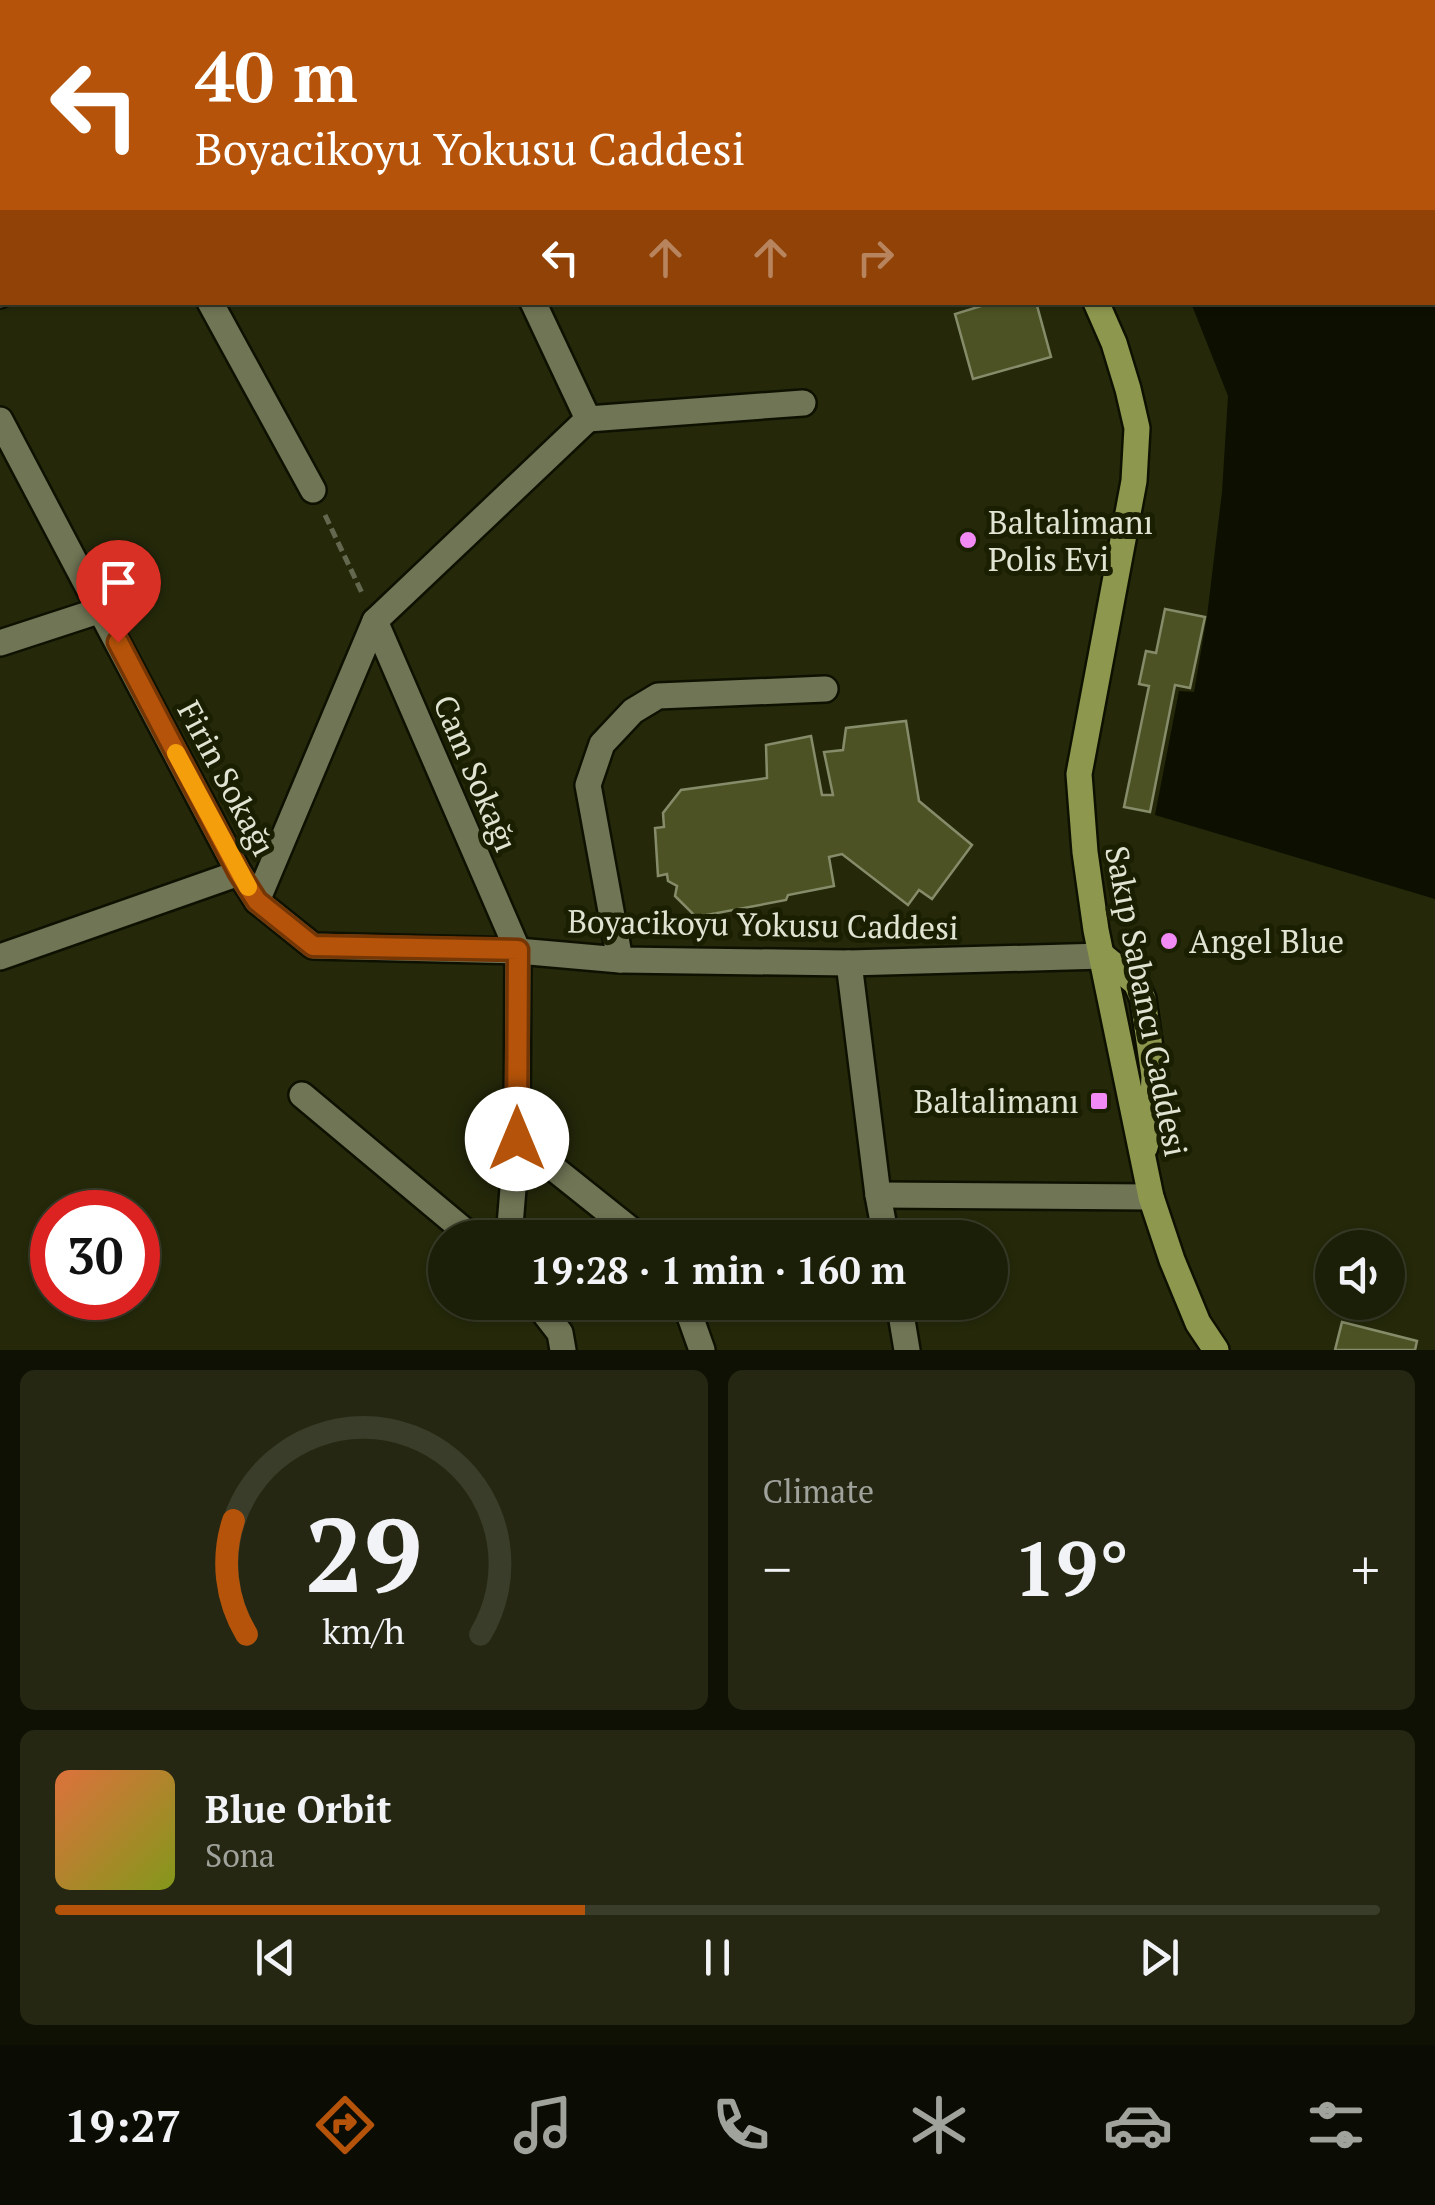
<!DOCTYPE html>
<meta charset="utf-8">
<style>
body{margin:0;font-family:"PT Serif",serif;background:#252712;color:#f1f3f6;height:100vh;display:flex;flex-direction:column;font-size:38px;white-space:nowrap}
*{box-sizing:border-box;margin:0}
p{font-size:32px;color:#a0a29c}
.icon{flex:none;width:55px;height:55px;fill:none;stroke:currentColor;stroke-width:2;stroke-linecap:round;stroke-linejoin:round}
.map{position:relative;height:1350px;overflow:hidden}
.side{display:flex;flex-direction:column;gap:20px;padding:20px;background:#0f1104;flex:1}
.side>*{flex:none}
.hud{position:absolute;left:0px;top:0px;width:1435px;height:305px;box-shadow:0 2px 8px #0004,0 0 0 2px #3a3d29;background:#b45309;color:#fff;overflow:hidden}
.fabs{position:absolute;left:1315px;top:1230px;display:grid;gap:20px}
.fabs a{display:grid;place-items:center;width:90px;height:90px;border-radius:50%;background:#1c1f08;box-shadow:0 2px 8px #0004,0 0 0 2px #3a3d29;font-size:50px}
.speed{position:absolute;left:30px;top:1190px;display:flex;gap:20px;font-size:50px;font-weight:700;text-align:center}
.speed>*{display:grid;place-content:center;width:130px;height:130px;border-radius:50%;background:#1c1f08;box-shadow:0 2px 8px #0004,0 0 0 2px #3a3d29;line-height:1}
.speed .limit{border:15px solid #d22;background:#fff;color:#111}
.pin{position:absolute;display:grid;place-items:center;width:85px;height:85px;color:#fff;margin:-102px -42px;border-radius:50% 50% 50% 0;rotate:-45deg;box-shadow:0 0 10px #0007}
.pin .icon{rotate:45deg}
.me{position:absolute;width:110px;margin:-55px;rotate:0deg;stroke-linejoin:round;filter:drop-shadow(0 0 8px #0008)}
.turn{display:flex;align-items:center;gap:35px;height:210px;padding:0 30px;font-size:45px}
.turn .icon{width:130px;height:130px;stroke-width:2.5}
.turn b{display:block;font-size:70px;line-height:85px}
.lanes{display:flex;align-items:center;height:95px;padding:0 30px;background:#0003;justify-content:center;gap:50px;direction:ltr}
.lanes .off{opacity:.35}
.big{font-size:75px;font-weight:800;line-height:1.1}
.side .tile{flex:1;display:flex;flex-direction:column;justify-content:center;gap:15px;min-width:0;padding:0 35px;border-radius:15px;background:#252712}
.side .dial{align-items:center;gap:0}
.dial svg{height:260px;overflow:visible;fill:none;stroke:#3a3d29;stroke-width:7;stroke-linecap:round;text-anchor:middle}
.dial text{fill:#f1f3f6;stroke:none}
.song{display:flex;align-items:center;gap:30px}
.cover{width:120px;height:120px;border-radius:15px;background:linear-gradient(135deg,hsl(20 70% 55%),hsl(70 70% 35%))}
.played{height:10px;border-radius:5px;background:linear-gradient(90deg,#b45309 40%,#3a3d29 40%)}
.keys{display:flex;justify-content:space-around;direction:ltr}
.heat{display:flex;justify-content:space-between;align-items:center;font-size:55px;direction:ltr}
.side .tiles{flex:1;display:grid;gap:20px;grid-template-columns:1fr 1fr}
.tile:last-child{grid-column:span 2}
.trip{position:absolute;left:428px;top:1220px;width:580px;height:100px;border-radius:50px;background:#1c1f08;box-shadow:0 2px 8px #0004,0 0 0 2px #3a3d29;font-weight:800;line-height:100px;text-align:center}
.tabs{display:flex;height:160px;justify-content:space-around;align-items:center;background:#0b0c03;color:#a0a29c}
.tabs .icon{width:70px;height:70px}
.tabs .on{color:#b45309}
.tabs b{font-size:45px;color:#f1f3f6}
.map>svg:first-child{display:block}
.water{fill:#0d1000}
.building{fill:#4c5223;stroke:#868c6a;stroke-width:2.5}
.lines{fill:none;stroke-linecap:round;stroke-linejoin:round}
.minor-casing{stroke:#0e1100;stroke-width:30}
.major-casing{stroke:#0e1100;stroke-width:30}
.path{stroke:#64684e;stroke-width:5;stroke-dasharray:10 5;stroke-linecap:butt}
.minor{stroke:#707555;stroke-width:25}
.major{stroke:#8d974e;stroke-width:25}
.route-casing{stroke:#753606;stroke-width:25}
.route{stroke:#b45309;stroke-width:18}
.slow{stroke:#f59e0b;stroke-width:18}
.poi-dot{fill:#f18af4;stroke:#1b1f02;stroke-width:4}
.labels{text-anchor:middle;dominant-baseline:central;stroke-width:10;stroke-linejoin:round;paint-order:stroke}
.poi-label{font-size:32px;fill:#e0e4d2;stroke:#1b1f02;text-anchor:start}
.street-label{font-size:32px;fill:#e0e4d2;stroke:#1b1f02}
</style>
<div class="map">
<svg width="1435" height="1350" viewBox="0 0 1435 1350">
<rect width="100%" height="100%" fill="#25290a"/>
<polygon class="water" points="1072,0 1435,0 1435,899 1155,815 1179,691 1194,692 1207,616 1222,492 1228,396 1191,303 1432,302 1432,2 1073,2"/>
<g class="building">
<polygon points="2,168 2,269 0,270 0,169"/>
<polygon points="994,302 1036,302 1051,357 973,379 955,314"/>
<polygon points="1165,609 1205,617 1190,688 1175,685 1150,812 1124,807 1149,686 1139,684 1146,651 1156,653"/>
<polygon points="906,721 919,801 972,845 932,899 919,890 908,905 842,854 829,857 834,886 788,895 786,900 696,917 675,896 677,886 668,881 667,874 658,876 655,828 664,827 663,813 681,790 767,778 766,745 811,736 822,795 833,795 824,752 843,750 846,728"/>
<polygon points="1342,1322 1417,1341 1415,1350 1335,1350"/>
</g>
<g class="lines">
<g class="minor-casing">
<g id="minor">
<polyline points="354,0 355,2"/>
<polyline points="266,2 271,0"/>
<polyline points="0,148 2,147"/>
<polyline points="0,295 2,293"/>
<polyline points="210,302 313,490"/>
<polyline points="588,419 803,403"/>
<polyline points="0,420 239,873 257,901 313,946 518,951 620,960 849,963 1103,956"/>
<polyline points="375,621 518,951 517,1139 509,1238"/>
<polyline points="0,643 101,610"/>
<polyline points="257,901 375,621 588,419 533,302"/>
<polyline points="0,957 239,873"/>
<polyline points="620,960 588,785 602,744 633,711 658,696 825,689"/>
<polyline points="849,963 878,1195 886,1238"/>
<polyline points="302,1095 473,1238"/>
<polyline points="517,1139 641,1238"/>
<polyline points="878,1195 1151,1197"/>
<polyline points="536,1302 560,1333 563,1350"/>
<polyline points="685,1302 702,1350"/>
<polyline points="899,1302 907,1350"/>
</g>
</g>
<g class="major-casing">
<g id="major">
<polyline points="953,0 955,2"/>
<polyline points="1096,302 1114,343 1128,389 1137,428 1134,481 1079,774 1085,852 1096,930 1151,1197 1172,1260 1198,1323 1216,1350"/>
<polyline points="1103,956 1136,983 1143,999 1154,1076 1152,1121 1145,1147"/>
</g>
</g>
<polyline class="path" points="325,515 363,595"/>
<use href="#minor" class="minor"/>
<use href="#major" class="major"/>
</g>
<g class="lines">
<g class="route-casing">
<polyline id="route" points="118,642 239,873 257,901 313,946 518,950 517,1139"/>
</g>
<use href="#route" class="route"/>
<polyline class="slow" points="176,753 248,887"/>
</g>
<g class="poi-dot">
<circle cx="968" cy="540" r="10"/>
<circle cx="1169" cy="941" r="10"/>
<rect x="1089" y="1091" width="20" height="20" rx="5"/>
</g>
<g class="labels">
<g class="poi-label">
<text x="988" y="522">Baltalimanı<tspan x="988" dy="37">Polis Evi</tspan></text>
<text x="1189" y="941">Angel Blue</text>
<text x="1079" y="1101" text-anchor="end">Baltalimanı</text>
</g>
<g class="street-label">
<text transform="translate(476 773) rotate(67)">Cam Sokağı</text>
<text transform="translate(227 778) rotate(62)">Firin Sokağı</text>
<text transform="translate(763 924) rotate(1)">Boyacikoyu Yokusu Caddesi</text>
<text transform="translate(1147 1001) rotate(79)">Sakıp Sabancı Caddesi</text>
</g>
</g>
</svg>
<div class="fabs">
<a><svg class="icon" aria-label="sound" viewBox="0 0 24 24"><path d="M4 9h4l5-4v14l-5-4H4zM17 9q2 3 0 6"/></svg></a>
</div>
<div class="speed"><div class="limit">30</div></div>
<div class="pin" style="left:118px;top:642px;background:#d93025"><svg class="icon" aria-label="arrive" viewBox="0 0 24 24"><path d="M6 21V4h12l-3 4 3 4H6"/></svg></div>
<svg class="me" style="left:517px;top:1139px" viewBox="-20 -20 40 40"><circle r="19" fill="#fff"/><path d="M0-13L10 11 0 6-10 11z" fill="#b45309"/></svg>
<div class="trip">19:28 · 1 min · 160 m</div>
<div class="hud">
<div class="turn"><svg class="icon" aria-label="left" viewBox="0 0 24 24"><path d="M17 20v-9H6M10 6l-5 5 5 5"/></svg><div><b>40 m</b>Boyacikoyu Yokusu Caddesi</div></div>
<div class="lanes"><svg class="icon" aria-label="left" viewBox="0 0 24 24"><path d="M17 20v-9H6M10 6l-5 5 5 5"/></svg><svg class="icon off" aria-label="ahead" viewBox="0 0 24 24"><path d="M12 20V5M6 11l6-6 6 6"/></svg><svg class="icon off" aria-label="ahead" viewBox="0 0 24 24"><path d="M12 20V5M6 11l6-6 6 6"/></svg><svg class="icon off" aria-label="right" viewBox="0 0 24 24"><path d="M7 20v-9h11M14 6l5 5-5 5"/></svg></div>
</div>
</div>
<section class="side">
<div class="tiles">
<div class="tile dial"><svg viewBox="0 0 100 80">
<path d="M14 69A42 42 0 1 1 86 69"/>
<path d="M14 69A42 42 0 0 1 10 34" stroke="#b45309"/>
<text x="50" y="56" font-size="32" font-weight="700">29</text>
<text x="50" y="72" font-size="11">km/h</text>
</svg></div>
<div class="tile"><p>Climate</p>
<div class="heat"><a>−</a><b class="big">19°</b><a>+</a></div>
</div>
<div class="tile">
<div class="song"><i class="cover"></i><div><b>Blue Orbit</b><p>Sona</p></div></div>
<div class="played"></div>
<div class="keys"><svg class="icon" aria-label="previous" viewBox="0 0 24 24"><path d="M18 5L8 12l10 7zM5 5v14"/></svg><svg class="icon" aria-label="pause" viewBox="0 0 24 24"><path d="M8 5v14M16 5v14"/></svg><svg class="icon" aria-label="next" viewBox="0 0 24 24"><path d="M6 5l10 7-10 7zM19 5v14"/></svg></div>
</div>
</div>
</section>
<nav class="tabs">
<b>19:27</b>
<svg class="icon on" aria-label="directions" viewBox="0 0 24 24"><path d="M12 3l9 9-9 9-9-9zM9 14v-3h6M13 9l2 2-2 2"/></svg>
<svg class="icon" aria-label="music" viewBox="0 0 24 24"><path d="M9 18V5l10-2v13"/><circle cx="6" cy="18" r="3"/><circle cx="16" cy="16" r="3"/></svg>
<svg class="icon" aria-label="phone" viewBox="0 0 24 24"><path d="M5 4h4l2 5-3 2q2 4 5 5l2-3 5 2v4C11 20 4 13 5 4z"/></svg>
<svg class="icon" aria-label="climate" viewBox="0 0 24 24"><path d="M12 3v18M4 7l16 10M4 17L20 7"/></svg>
<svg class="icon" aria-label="car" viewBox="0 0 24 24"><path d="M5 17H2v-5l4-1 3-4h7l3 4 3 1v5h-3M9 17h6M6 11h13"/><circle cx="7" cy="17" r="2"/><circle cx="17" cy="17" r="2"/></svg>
<svg class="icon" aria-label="filters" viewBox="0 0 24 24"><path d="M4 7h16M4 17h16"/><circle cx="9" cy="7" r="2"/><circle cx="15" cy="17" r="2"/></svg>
</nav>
